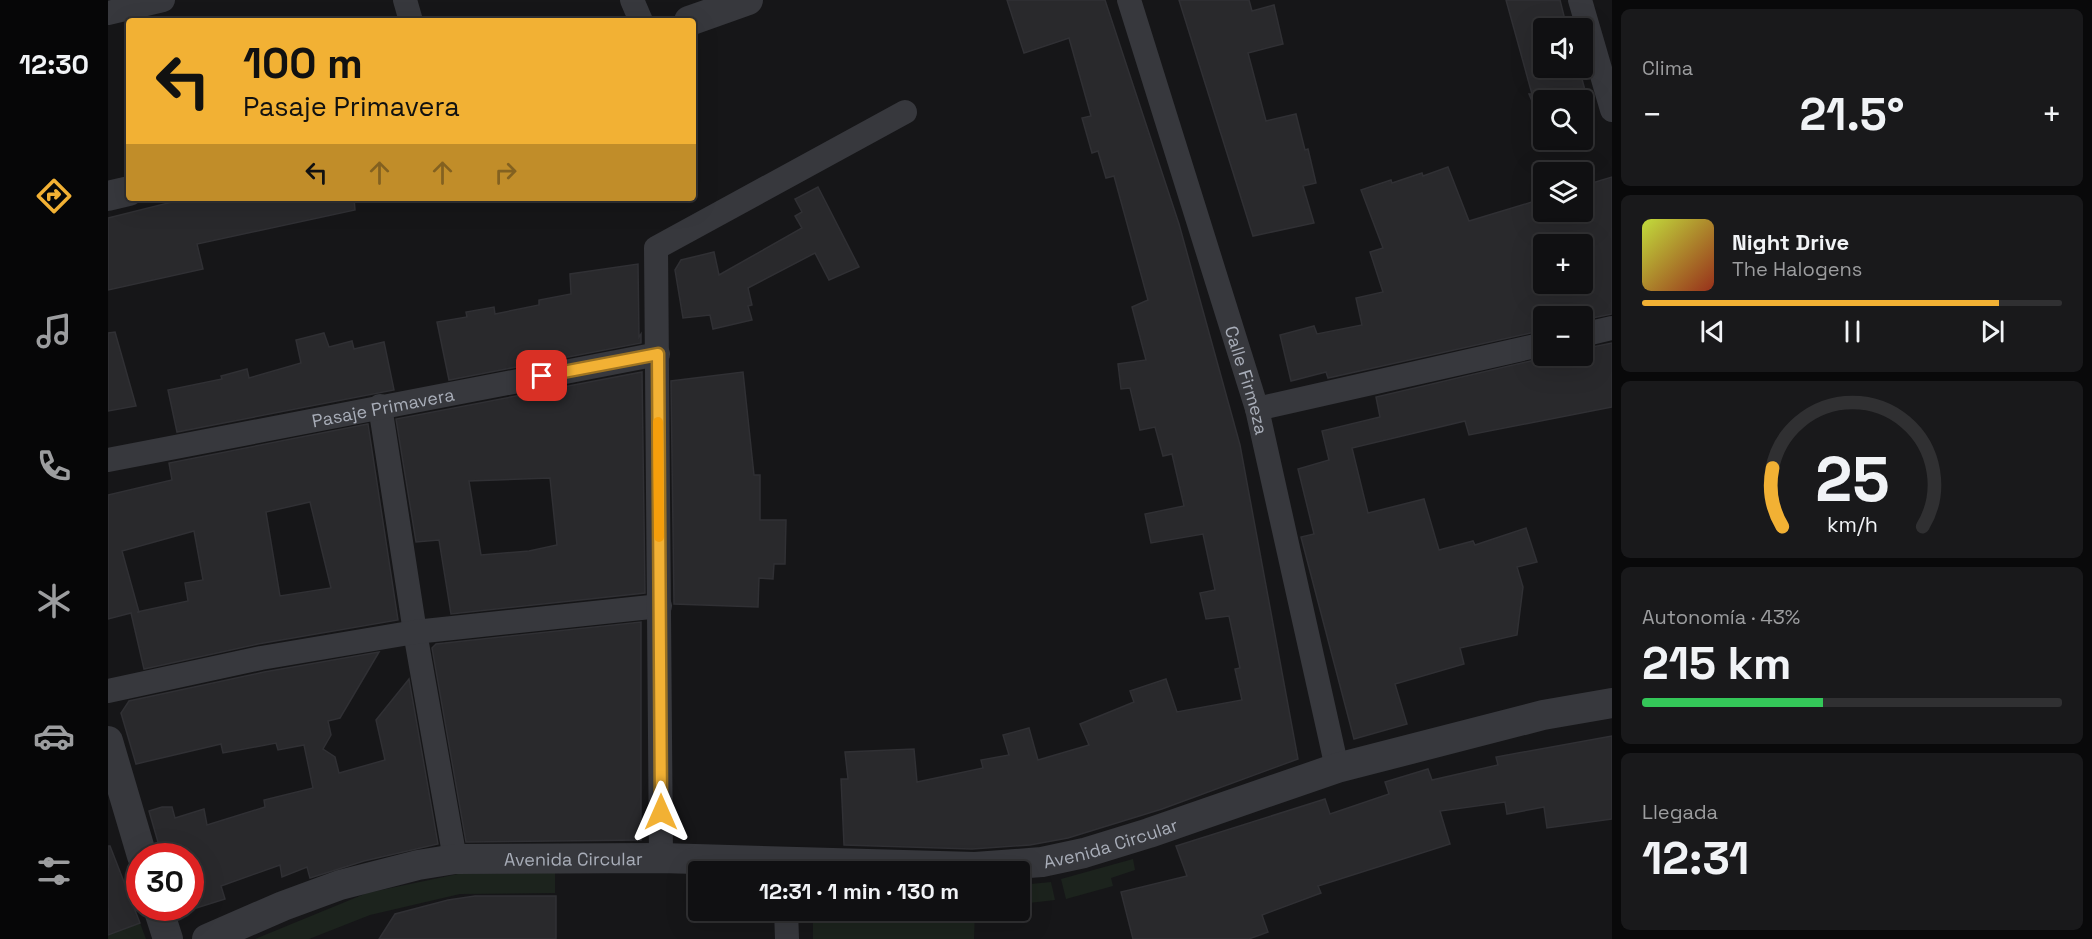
<!DOCTYPE html>
<html lang="es">
<meta charset="utf-8">
<style>
body{margin:0;font-family:"Space Grotesk",sans-serif;background:#19191b;color:#f1f3f6;height:100vh;display:flex;flex-direction:column;font-size:22px;white-space:nowrap}
*{box-sizing:border-box;margin:0}
p{font-size:20px;color:#9c9d9f}
.icon{flex:none;width:33px;height:33px;fill:none;stroke:currentColor;stroke-width:2;stroke-linecap:round;stroke-linejoin:round}
.map{position:relative;flex:1;overflow:hidden}
.panel{display:flex;flex-direction:column;gap:9px;padding:9px;background:#09090a;width:480px}
.panel>*{flex:none}
.hud{position:absolute;left:18px;top:18px;width:570px;height:183px;border-radius:6px;box-shadow:0 6px 24px #0002,0 0 0 2px #303032;background:#f2b134;color:#111;overflow:hidden}
.controls{position:absolute;left:1425px;top:18px;display:grid;gap:12px}
.controls a{display:grid;place-items:center;width:60px;height:60px;border-radius:6px;background:#101012;box-shadow:0 6px 24px #0002,0 0 0 2px #303032;font-size:30px}
.speed{position:absolute;left:18px;top:843px;display:flex;gap:12px;font-size:30px;font-weight:700;text-align:center}
.speed>*{display:grid;place-content:center;width:78px;height:78px;border-radius:50%;background:#101012;box-shadow:0 6px 24px #0002,0 0 0 2px #303032;line-height:1}
.speed .limit{border:9px solid #d22;background:#fff;color:#111}
.pin{position:absolute;display:grid;place-items:center;width:51px;height:51px;color:#fff;margin:-26px;border-radius:12px;box-shadow:0 3px 9px #0006}
.me{position:absolute;width:66px;margin:-33px;rotate:0deg;stroke-linejoin:round;filter:drop-shadow(0 0 4px #0008)}
.turn{display:flex;align-items:center;gap:21px;height:126px;padding:0 18px;font-size:27px}
.turn .icon{width:78px;height:78px;stroke-width:2.5}
.turn b{display:block;font-size:42px;line-height:51px}
.lanes{display:flex;align-items:center;height:57px;padding:0 18px;background:#0003;justify-content:center;gap:30px;direction:ltr}
.lanes .off{opacity:.35}
.big{font-size:45px;font-weight:600;line-height:1.1}
.panel .card{flex:1;display:flex;flex-direction:column;justify-content:center;gap:9px;min-width:0;padding:0 21px;border-radius:9px;background:#19191b}
.panel .dial{align-items:center;gap:0}
.dial svg{height:156px;overflow:visible;fill:none;stroke:#303032;stroke-width:7;stroke-linecap:round;text-anchor:middle}
.dial text{fill:#f1f3f6;stroke:none}
.song{display:flex;align-items:center;gap:18px}
.cover{width:72px;height:72px;border-radius:9px;background:linear-gradient(135deg,hsl(70 70% 55%),hsl(10 70% 35%))}
.played{height:6px;border-radius:3px;background:linear-gradient(90deg,#f2b134 85%,#303032 85%)}
.keys{display:flex;justify-content:space-around;direction:ltr}
.heat{display:flex;justify-content:space-between;align-items:center;font-size:33px;direction:ltr}
.charge{height:9px;border-radius:4px;background:linear-gradient(90deg,#34c759 43%,#303032 0)}
.trip{position:absolute;left:580px;top:861px;width:342px;height:60px;border-radius:6px;background:#101012;box-shadow:0 6px 24px #0002,0 0 0 2px #303032;font-weight:600;line-height:60px;text-align:center}
main{display:flex;flex:1;min-height:0}
.menu{display:flex;flex-direction:column;width:108px;justify-content:space-around;align-items:center;background:#060607;color:#9c9d9f}
.menu .icon{width:42px;height:42px}
.menu .selected{color:#f2b134}
.menu b{font-size:27px;color:#f1f3f6}
.map>svg:first-child{display:block}
.green{fill:#1c231d}
.building{fill:#29292c;stroke:#303034;stroke-width:1.5;fill-rule:evenodd}
.lines{fill:none;stroke-linecap:round;stroke-linejoin:round}
.minor{stroke:#37383d;stroke-width:24}
.tertiary{stroke:#37383d;stroke-width:30}
.route-casing{stroke:#9d7322;stroke-width:15}
.route{stroke:#f2b134;stroke-width:10}
.slow{stroke:#f59e0b;stroke-width:10}
.labels{text-anchor:middle;dominant-baseline:central;stroke-width:6;stroke-linejoin:round;paint-order:stroke}
.street-label{font-size:18px;fill:#a8adb8;stroke:#111113}
</style>
<main>
<nav class="menu">
<b>12:30</b>
<svg class="icon selected" aria-label="directions" viewBox="0 0 24 24"><path d="M12 3l9 9-9 9-9-9zM9 14v-3h6M13 9l2 2-2 2"/></svg>
<svg class="icon" aria-label="music" viewBox="0 0 24 24"><path d="M9 18V5l10-2v13"/><circle cx="6" cy="18" r="3"/><circle cx="16" cy="16" r="3"/></svg>
<svg class="icon" aria-label="phone" viewBox="0 0 24 24"><path d="M5 4h4l2 5-3 2q2 4 5 5l2-3 5 2v4C11 20 4 13 5 4z"/></svg>
<svg class="icon" aria-label="climate" viewBox="0 0 24 24"><path d="M12 3v18M4 7l16 10M4 17L20 7"/></svg>
<svg class="icon" aria-label="car" viewBox="0 0 24 24"><path d="M5 17H2v-5l4-1 3-4h7l3 4 3 1v5h-3M9 17h6M6 11h13"/><circle cx="7" cy="17" r="2"/><circle cx="17" cy="17" r="2"/></svg>
<svg class="icon" aria-label="filters" viewBox="0 0 24 24"><path d="M4 7h16M4 17h16"/><circle cx="9" cy="7" r="2"/><circle cx="15" cy="17" r="2"/></svg>
</nav>
<div class="map">
<svg width="1504" height="939" viewBox="0 0 1504 939">
<rect width="100%" height="100%" fill="#161618"/>
<g class="green">
<polygon points="1025,859 1027,870 1003,878 1005,886 958,899 953,879"/>
<polygon points="447,873 447,893 352,894 262,915 201,939 147,939 259,893 350,874"/>
<polygon points="943,882 947,900 912,904 912,885"/>
<polygon points="705,911 867,911 866,939 705,939"/>
<polygon points="32,923 38,939 0,939 0,935"/>
</g>
<g class="building">
<polygon points="899,0 997,0 1071,224 1132,445 1190,759 1054,809 960,838 922,845 864,849 736,845 733,779 740,779 737,752 806,749 809,782 875,768 873,760 901,755 895,735 921,728 930,760 981,745 972,724 1026,702 1022,691 1058,679 1069,712 1134,700 1127,669 1132,668 1121,616 1098,619 1092,593 1107,590 1095,534 1043,543 1037,514 1076,506 1064,454 1055,456 1047,427 1032,430 1022,388 1013,389 1010,364 1038,360 1024,307 1040,300 1006,176 998,178 990,151 984,153 974,118 983,116 961,38 916,53"/>
<polygon points="1071,0 1141,0 1144,11 1166,5 1175,44 1140,53 1158,121 1188,114 1197,150 1200,149 1208,183 1195,186 1206,223 1145,236"/>
<polygon points="1398,0 1452,0 1459,28 1436,28 1436,68 1471,68 1481,105 1474,106 1474,100 1436,100 1436,117 1431,118 1421,94 1424,94"/>
<path d="M 1340,167 L 1361,221 L 1424,202 L 1427,212 L 1474,212 L 1474,186 L 1504,177 L 1504,314 L 1474,320 L 1474,316 L 1436,316 L 1436,330 L 1220,378 L 1218,372 L 1183,381 L 1172,335 L 1206,326 L 1209,334 L 1254,325 L 1248,298 L 1275,292 L 1262,252 L 1275,248 L 1253,190 L 1283,180 L 1284,183 L 1314,173 L 1315,176 ZM 1436,244 L 1474,244 L 1474,284 L 1436,284 Z"/>
<polygon points="710,187 751,267 721,280 707,253 640,288 644,305 640,306 644,320 605,329 602,315 575,318 567,270 573,260 606,252 611,275 694,228 687,216 694,212 687,199"/>
<polygon points="80,198 246,198 247,210 89,244 95,269 0,290 0,218"/>
<polygon points="530,264 531,337 533,334 533,343 341,380 329,322 359,317 358,312 386,307 387,314 431,305 431,300 463,294 462,274"/>
<polygon points="7,332 28,406 0,411 0,333"/>
<polygon points="216,333 221,347 244,341 246,349 276,342 286,390 69,432 60,390 114,379 113,376 139,369 141,378 193,363 188,340"/>
<polygon points="1504,343 1504,407 1361,435 1357,421 1244,448 1260,513 1316,499 1331,550 1365,541 1367,545 1418,528 1429,562 1409,567 1415,587 1409,635 1352,648 1356,664 1287,684 1299,724 1246,739 1193,537 1206,534 1190,469 1221,460 1214,431 1272,417 1268,397 1444,356 1474,356 1474,349"/>
<path d="M 534,372 L 537,593 L 343,614 L 331,540 L 308,542 L 288,419 ZM 442,478 L 449,545 L 421,551 L 373,555 L 361,481 Z"/>
<polygon points="635,372 646,475 652,475 652,520 678,520 677,564 666,564 665,579 651,578 650,607 566,604 563,381"/>
<path d="M 260,424 L 290,620 L 150,644 L 36,669 L 23,613 L 0,619 L 0,495 L 64,480 L 61,463 ZM 202,502 L 223,588 L 172,596 L 158,512 ZM 86,531 L 95,580 L 77,583 L 80,601 L 29,612 L 31,612 L 14,551 Z"/>
<polygon points="533,622 533,840 358,842 324,648 328,644"/>
<polygon points="271,652 232,718 220,721 223,735 215,749 227,757 231,773 277,760 268,720 301,679 330,844 256,861 202,878 199,867 174,877 172,865 113,886 117,899 82,910 82,856 54,856 41,811 54,807 64,807 67,818 96,809 99,825 157,807 156,800 205,788 196,745 170,750 168,743 115,753 113,744 28,764 13,713 21,701 156,672"/>
<polygon points="1504,736 1504,819 1439,828 1436,807 1399,814 1397,802 1332,811 1342,844 1210,886 1213,893 1154,915 1160,932 1141,939 1025,939 1013,892 1079,876 1068,846 1217,799 1222,814 1281,794 1277,782 1320,769 1324,780 1390,765 1388,757"/>
<polygon points="0,846 2,846 32,923 0,935"/>
<polygon points="367,896 448,896 448,939 271,939 287,914 340,900"/>
</g>
<g class="lines">
<g class="minor">
<polyline points="297,0 303,21"/>
<polyline points="524,0 533,21"/>
<path id="s1" d="M 1021,0 L 1149,409 L 1229,768"/>
<polyline points="1472,0 1504,110"/>
<polyline points="0,13 55,0"/>
<polyline points="1474,335 1504,328"/>
<polyline points="272,406 307,632 347,859"/>
<polyline points="1149,409 1436,344"/>
<path id="s2" d="M 0,460 L 550,354"/>
<polyline points="0,691 153,658 307,632 552,606"/>
<polyline points="553,858 548,248 797,112"/>
<polyline points="678,910 679,939"/>
</g>
<g class="tertiary">
<polyline points="581,21 640,0"/>
<polyline points="0,196 21,191"/>
<polyline points="0,741 34,856"/>
<polyline points="50,908 60,939"/>
<path id="s3" d="M 99,939 L 175,906 L 232,885 L 310,865 L 347,859 L 553,858 L 867,867 L 934,862 L 976,853 L 1041,833 L 1229,768 L 1435,715 L 1504,703"/>
</g>
</g>
<g class="lines">
<g class="route-casing">
<polyline id="route" points="434,376 550,354 553,812"/>
</g>
<use href="#route" class="route"/>
<polyline class="slow" points="550,422 551,537"/>
</g>
<g class="labels">
<g class="street-label">
<text stroke="none"><textPath href="#s1" startOffset="398">Calle Firmeza</textPath></text>
<text stroke="none"><textPath href="#s2" startOffset="280">Pasaje Primavera</textPath></text>
<text stroke="none"><textPath href="#s3" startOffset="920">Avenida Circular</textPath></text>
<text stroke="none"><textPath href="#s3" startOffset="380">Avenida Circular</textPath></text>
</g>
</g>
</svg>
<div class="controls">
<a><svg class="icon" aria-label="sound" viewBox="0 0 24 24"><path d="M4 9h4l5-4v14l-5-4H4zM17 9q2 3 0 6"/></svg></a>
<a><svg class="icon" aria-label="search" viewBox="0 0 24 24"><circle cx="10" cy="10" r="6"/><path d="M15 15l6 6"/></svg></a>
<a><svg class="icon" aria-label="layers" viewBox="0 0 24 24"><path d="M12 4l9 5-9 5-9-5zM3 14l9 5 9-5"/></svg></a>
<a>+</a>
<a>−</a>
</div>
<div class="speed"><div class="limit">30</div></div>
<div class="pin" style="left:434px;top:376px;background:#d93025"><svg class="icon" aria-label="arrive" viewBox="0 0 24 24"><path d="M6 21V4h12l-3 4 3 4H6"/></svg></div>
<svg class="me" style="left:553px;top:812px" viewBox="-20 -20 40 40"><path d="M0-17L14 15 0 8-14 15z" fill="#f2b134" stroke="#fff" stroke-width="4"/></svg>
<div class="trip">12:31 · 1 min · 130 m</div>
<div class="hud">
<div class="turn"><svg class="icon" aria-label="left" viewBox="0 0 24 24"><path d="M17 20v-9H6M10 6l-5 5 5 5"/></svg><div><b>100 m</b>Pasaje Primavera</div></div>
<div class="lanes"><svg class="icon" aria-label="left" viewBox="0 0 24 24"><path d="M17 20v-9H6M10 6l-5 5 5 5"/></svg><svg class="icon off" aria-label="ahead" viewBox="0 0 24 24"><path d="M12 20V5M6 11l6-6 6 6"/></svg><svg class="icon off" aria-label="ahead" viewBox="0 0 24 24"><path d="M12 20V5M6 11l6-6 6 6"/></svg><svg class="icon off" aria-label="right" viewBox="0 0 24 24"><path d="M7 20v-9h11M14 6l5 5-5 5"/></svg></div>
</div>
</div>
<section class="panel">
<div class="card"><p>Clima</p>
<div class="heat"><a>−</a><b class="big">21.5°</b><a>+</a></div>
</div>
<div class="card">
<div class="song"><i class="cover"></i><div><b>Night Drive</b><p>The Halogens</p></div></div>
<div class="played"></div>
<div class="keys"><svg class="icon" aria-label="previous" viewBox="0 0 24 24"><path d="M18 5L8 12l10 7zM5 5v14"/></svg><svg class="icon" aria-label="pause" viewBox="0 0 24 24"><path d="M8 5v14M16 5v14"/></svg><svg class="icon" aria-label="next" viewBox="0 0 24 24"><path d="M6 5l10 7-10 7zM19 5v14"/></svg></div>
</div>
<div class="card dial"><svg viewBox="0 0 100 80">
<path d="M14 69A42 42 0 1 1 86 69"/>
<path d="M14 69A42 42 0 0 1 9 39" stroke="#f2b134"/>
<text x="50" y="56" font-size="32" font-weight="700">25</text>
<text x="50" y="72" font-size="11">km/h</text>
</svg></div>
<div class="card"><p>Autonomía · 43%</p><b class="big">215 km</b><div class="charge"></div></div>
<div class="card"><p>Llegada</p><b class="big">12:31</b></div>
</section>
</main>
